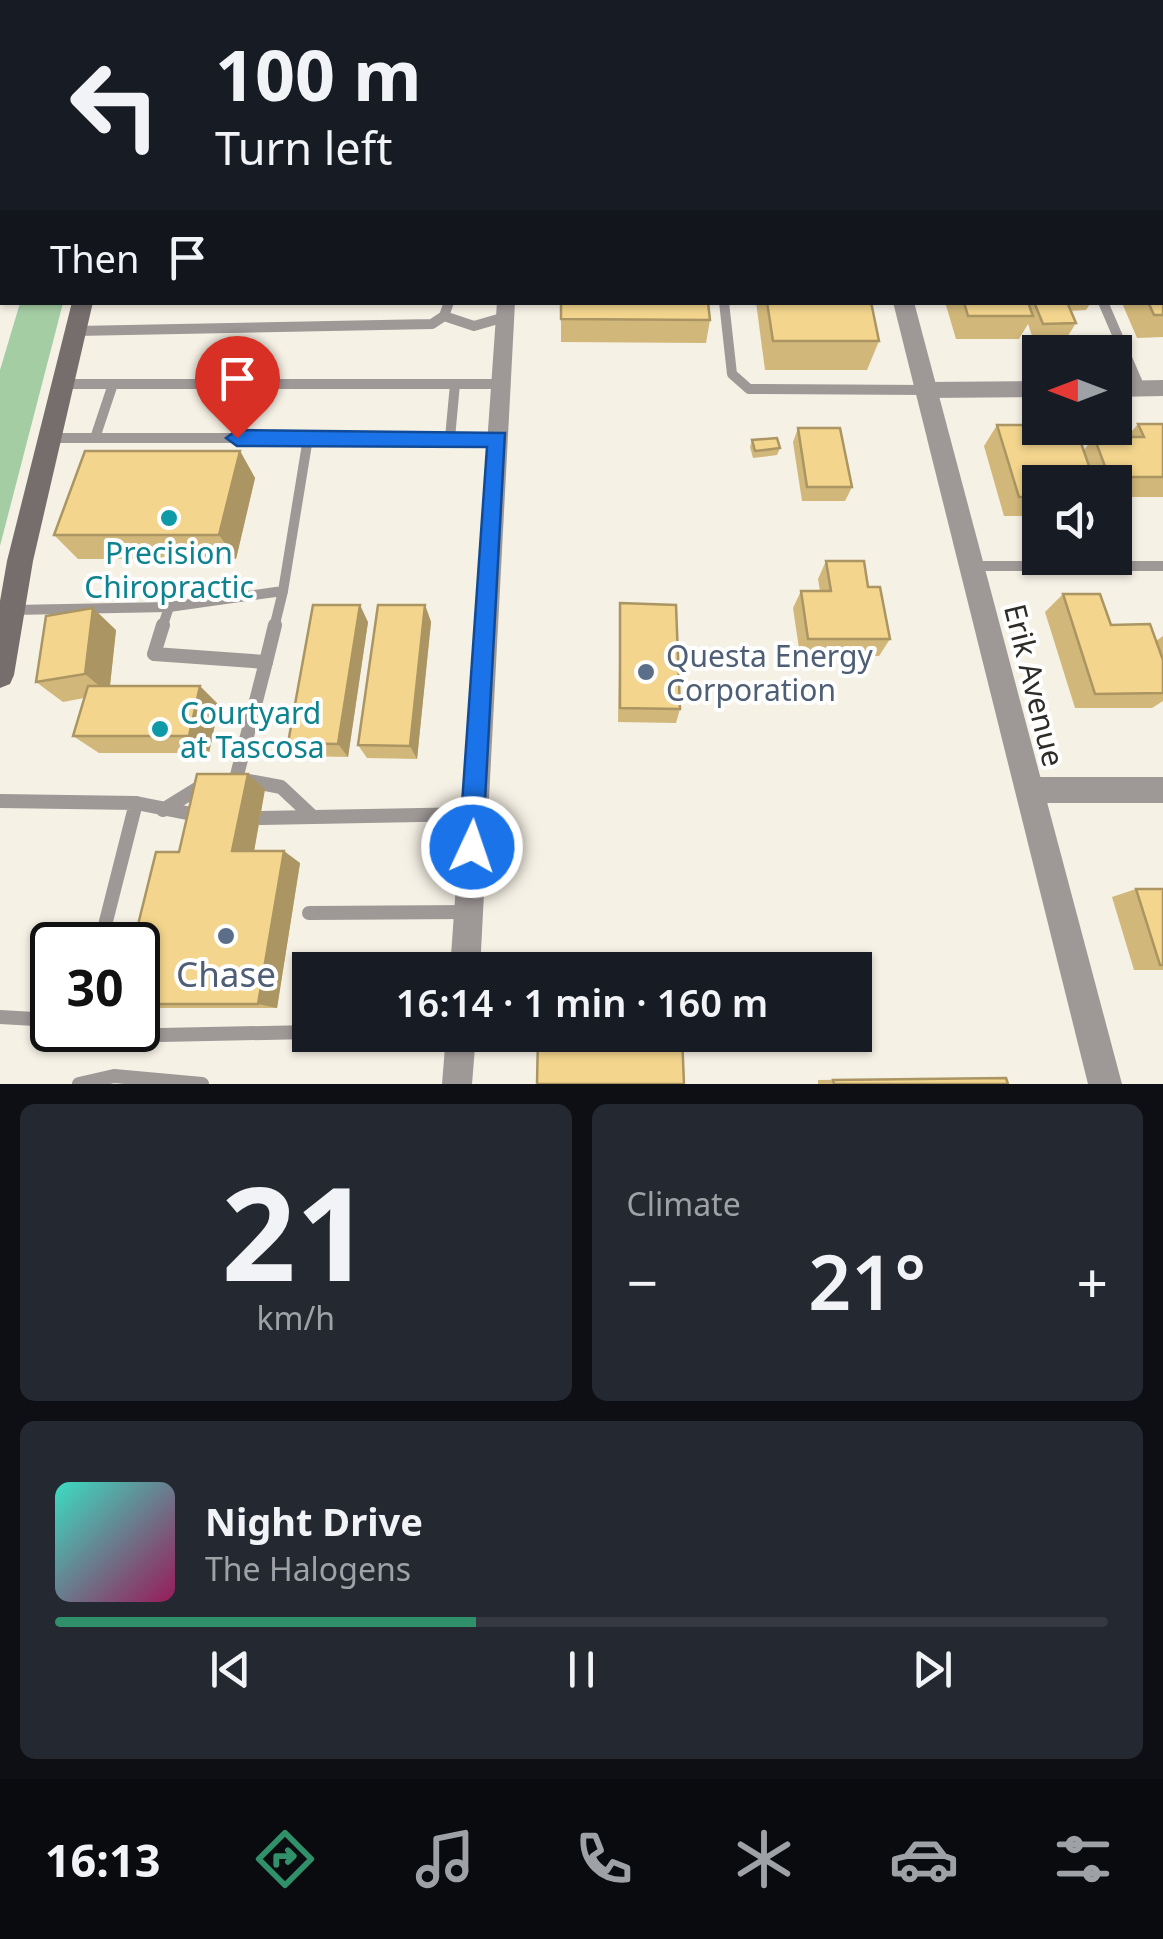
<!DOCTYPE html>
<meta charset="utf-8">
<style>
body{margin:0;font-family:"Noto Sans",sans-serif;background:#242831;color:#f1f3f6;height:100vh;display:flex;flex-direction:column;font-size:38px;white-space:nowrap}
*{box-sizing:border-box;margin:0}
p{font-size:32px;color:#9ea1a6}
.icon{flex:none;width:55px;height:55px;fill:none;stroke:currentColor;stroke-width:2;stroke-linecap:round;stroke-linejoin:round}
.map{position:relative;height:1084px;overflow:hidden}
.details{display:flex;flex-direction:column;gap:20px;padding:20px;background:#0d0f14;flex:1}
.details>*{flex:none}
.banner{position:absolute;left:0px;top:0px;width:1165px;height:305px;box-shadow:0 2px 8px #0004;background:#171b24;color:#f1f3f6;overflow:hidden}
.needle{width:65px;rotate:270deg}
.tools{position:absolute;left:1022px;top:335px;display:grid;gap:20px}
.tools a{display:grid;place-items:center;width:110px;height:110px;border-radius:0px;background:#171b24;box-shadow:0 2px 8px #0004;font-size:50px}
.speed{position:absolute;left:30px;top:922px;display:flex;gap:20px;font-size:50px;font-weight:700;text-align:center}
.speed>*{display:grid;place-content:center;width:130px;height:130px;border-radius:50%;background:#171b24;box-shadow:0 2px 8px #0004;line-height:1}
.speed .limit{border:5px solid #111;border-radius:15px;background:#fff;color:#111}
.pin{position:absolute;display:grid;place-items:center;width:85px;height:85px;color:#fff;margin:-102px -42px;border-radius:50% 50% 50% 0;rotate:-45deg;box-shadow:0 0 10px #0007}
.pin .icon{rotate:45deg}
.me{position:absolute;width:110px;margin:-55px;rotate:3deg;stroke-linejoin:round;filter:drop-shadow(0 0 8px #0008)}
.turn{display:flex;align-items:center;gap:35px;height:210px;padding:0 50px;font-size:45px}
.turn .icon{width:130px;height:130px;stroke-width:2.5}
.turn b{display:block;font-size:70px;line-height:85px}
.then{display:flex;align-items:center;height:95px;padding:0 50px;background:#0003;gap:20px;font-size:38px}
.big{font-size:75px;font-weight:600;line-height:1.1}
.details .tile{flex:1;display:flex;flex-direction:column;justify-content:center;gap:15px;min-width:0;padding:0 35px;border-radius:15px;background:#242831}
.details .dial{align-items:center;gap:0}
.dial b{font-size:130px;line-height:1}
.song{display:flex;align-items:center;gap:30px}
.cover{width:120px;height:120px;border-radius:15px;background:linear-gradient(135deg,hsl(170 70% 55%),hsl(330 70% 35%))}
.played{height:10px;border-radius:5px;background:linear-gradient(90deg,#309069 40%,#363941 40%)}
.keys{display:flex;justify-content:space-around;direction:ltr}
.heat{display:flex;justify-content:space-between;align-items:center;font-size:55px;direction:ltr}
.details .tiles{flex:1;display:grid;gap:20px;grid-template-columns:1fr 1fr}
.tile:last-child{grid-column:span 2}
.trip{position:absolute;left:292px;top:952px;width:580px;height:100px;border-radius:0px;background:#171b24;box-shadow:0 2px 8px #0004;font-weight:600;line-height:100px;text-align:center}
.tab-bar{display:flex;height:160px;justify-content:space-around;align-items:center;background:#090b0e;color:#9ea1a6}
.tab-bar .icon{width:70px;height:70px}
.tab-bar .selected{color:#309069}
.tab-bar b{font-size:45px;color:#f1f3f6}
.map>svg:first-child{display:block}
.green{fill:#a4cda4}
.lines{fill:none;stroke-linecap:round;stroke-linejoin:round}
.service-far1{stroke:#9e9897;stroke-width:10}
.service{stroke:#9e9897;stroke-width:14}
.minor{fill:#9e9897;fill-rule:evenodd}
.tertiary{fill:#9e9897;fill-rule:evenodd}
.secondary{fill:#766e6c;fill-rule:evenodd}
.motorway{stroke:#433735;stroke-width:30}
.wall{fill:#d1b779}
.shaded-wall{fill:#aa9563}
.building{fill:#f3d58d;stroke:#aa9563;stroke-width:2.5}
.route{fill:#1a73e8;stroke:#114b97;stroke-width:2.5}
.culture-dot{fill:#0f9aa8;stroke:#fff;stroke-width:4}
.service-dot{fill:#5c6f8a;stroke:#fff;stroke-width:4}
.labels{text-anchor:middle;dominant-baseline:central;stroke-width:8;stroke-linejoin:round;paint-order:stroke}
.culture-label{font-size:30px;fill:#0d838f;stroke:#fff}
.service-label{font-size:30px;fill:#4e5e75;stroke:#fff;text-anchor:start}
.street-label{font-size:30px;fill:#2e2c27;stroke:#fff}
.near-service-label{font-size:35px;fill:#4e5e75;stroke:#fff}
</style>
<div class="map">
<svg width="1163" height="1084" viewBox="0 0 1163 1084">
<rect width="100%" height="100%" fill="#f6f1e5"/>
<polygon class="green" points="20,303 63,303 0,546 0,370"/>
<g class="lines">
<g class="service-far1">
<polyline points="724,302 732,374 749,389 926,390"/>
<polyline points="1103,302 1140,388"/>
<polyline points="444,316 474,326 505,317"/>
<polyline points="76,331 432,324 444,316 449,302"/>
<polyline points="62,384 501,384"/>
<polyline points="49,438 498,438"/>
<polyline points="95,438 113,384"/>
<polyline points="450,438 455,384"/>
<polyline points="972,566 1163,566"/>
<polyline points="13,610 169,607 283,591 308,438"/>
<polyline points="162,628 169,607"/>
<polyline points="274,628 283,591"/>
</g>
<g class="service">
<polyline points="163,625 154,654 266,662 236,779"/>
<polyline points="266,662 275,625"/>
<polyline points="238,779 281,787 313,817"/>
<polyline points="0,801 136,803 100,945"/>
<polyline points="136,803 202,816"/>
<polyline points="163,810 205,784"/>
<polyline points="260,818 474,814"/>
<polyline points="309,913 468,912"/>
<polyline points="0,1017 52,1020"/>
<polyline points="99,1030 112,1036 310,1032"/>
<polyline points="79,1084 114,1076 202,1084"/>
</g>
<g class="minor">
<rect x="505" y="0" width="14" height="2"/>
<rect x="1162" y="120" width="1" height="10"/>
<polygon points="497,302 515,302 480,970 450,970"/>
<polygon points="1163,380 1163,396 1115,397 1115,381"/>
<polygon points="1040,381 1040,397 926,398 916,390 926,382"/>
<polygon points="1029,777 1163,777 1163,803 1029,803 1020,799 1016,790 1020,781"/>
<polygon points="446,1035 476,1035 472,1084 442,1084"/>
</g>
<g class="tertiary">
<rect x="818" y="0" width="16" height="2"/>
<polygon points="893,302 914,302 1122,1084 1088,1084"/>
</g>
<g class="secondary">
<rect x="152" y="0" width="16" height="2"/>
<polygon points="72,302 93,302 33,561 14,675 10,684 0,688 0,601 7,561"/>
</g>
<g class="motorway">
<polyline points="34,2 35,0"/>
<polyline points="85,2 86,0"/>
<polyline points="0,88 2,82"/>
<polyline points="0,247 2,240"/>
</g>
</g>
<g class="wall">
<polygon points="860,0 881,0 880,2 861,2"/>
<polygon points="915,0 967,0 966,2 916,2"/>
<polygon points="1163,251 1163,337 1137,338 1122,303 1162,302"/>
<polygon points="167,302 380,302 369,305 168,305"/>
<polygon points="756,302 871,302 879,341 867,370 765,370"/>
<polygon points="945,302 1091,302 1086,310 1070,311 1076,323 1066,339 1033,339 1028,324 1019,339 956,339"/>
<polygon points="561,319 710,320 706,343 561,342"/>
<polygon points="1138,424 1163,424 1163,497 1115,497 1115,482 1040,482 1040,516 1004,516 984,446 997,425 1035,443 1084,450 1094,437 1127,437"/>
<polygon points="798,428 852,487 845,501 802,501 793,442"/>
<polygon points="752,440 780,448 777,455 753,458 750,447"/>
<polygon points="240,451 255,478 236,559 78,559 54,535"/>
<polygon points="826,561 868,587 890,639 879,656 800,655 793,608 801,591 820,591 818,579"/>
<polygon points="1063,594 1111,625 1156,641 1163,636 1163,701 1152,708 1075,708 1045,612"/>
<polygon points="620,603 680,709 676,723 618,722"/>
<polygon points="425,605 431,622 417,759 367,758 358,745"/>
<polygon points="368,622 348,757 299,756 288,743"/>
<polygon points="116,630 110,686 219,705 209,753 99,753 73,736 84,698 63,702 36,682"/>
<polygon points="265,789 254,851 300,863 277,1008 147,1008 138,1007 138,945 179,852"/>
<polygon points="1136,889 1163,889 1163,970 1134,970 1112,897"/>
<polygon points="980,1078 1008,1084 818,1084 818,1080"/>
</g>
<g class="shaded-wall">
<polygon points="240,451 255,478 236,559 219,535"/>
<polygon points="360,605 368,622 348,757 338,744"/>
<polygon points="425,605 431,622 417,759 410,746"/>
<polygon points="93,608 116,630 109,694 85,674"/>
<polygon points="200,686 219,705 209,753 189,736"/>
<polygon points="248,774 265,789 252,863 232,851"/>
<polygon points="284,851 300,863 277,1008 258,1004"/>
</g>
<g class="building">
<polygon points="221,0 227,2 194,1"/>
<rect x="251" y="0" width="92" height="2"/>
<rect x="581" y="0" width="29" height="2"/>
<polygon points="634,0 662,0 662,2 635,2"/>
<polygon points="717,0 791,0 792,2 718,2"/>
<polygon points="1163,280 1163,315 1154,315 1148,302 1162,302"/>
<polygon points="561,302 708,302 710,320 561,319"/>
<polygon points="767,302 871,302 879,341 773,341"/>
<polygon points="964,302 1028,302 1033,316 968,316"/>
<polygon points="1034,302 1067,302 1076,323 1043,324"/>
<polygon points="1138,424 1163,424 1163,477 1109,477 1094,437 1144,437"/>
<polygon points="997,425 1029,425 1035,443 1081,443 1094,480 1057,480 1058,482 1040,482 1040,497 1019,497"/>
<polygon points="798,428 840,428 852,487 807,487"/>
<polygon points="777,438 780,448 755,451 752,440"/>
<polygon points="85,451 240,451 219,535 54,535"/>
<polygon points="826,561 864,561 868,587 880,587 890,639 808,639 801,591 831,591"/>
<polygon points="1063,594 1100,594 1111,625 1150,624 1163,660 1163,693 1095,694"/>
<polygon points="620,603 676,605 680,709 620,708"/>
<polygon points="313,605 360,605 338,744 288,743"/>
<polygon points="378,605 425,605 410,746 358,745"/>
<polygon points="93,608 85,674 36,682 46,616"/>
<polygon points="88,686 200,686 189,736 73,736"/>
<polygon points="197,774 248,774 232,851 284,851 258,1004 138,1004 138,945 133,945 156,852 179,852"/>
<polygon points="1136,889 1163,889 1163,965 1160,965"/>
<polygon points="538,1035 682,1035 684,1084 537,1084"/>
<polygon points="1006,1078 1008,1084 834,1084 833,1080"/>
</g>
<polygon class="route" points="237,430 505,433 482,856 472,860 463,856 459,847 487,447 237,446 226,438"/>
<g class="culture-dot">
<circle cx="169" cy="518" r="10"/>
<circle cx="160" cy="729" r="10"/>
</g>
<g class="service-dot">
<circle cx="646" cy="672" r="10"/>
<circle cx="226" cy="936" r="10"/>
</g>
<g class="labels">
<g class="culture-label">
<text x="169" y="552">Precision<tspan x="169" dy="34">Chiropractic</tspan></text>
<text x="180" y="712" text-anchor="start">Courtyard<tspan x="180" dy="34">at Tascosa</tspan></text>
</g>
<g class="service-label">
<text x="666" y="655">Questa Energy<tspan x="666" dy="34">Corporation</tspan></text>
</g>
<g class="street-label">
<text transform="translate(1035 685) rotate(76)">Erik Avenue</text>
</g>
<g class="near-service-label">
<text x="226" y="973">Chase</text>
</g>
</g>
</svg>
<div class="tools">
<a><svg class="needle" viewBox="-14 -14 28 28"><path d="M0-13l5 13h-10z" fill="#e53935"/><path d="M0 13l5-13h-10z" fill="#9ea1a6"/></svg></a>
<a><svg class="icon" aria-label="sound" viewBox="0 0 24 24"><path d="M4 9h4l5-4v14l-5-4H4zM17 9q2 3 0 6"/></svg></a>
</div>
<div class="speed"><div class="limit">30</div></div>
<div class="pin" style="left:237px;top:438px;background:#d93025"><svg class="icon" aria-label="arrive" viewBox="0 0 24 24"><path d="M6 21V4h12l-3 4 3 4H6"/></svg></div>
<svg class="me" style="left:472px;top:847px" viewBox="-20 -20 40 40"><circle r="17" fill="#1a73e8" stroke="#fff" stroke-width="3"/><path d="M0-11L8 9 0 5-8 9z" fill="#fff"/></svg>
<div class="trip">16:14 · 1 min · 160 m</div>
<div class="banner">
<div class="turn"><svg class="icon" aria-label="left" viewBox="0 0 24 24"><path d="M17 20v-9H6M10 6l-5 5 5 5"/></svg><div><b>100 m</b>Turn left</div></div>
<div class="then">Then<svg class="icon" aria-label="arrive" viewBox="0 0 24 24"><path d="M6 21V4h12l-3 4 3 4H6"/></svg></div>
</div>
</div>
<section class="details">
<div class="tiles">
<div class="tile dial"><b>21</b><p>km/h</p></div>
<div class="tile"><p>Climate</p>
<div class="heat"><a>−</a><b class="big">21°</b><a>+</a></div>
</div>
<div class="tile">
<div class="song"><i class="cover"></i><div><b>Night Drive</b><p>The Halogens</p></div></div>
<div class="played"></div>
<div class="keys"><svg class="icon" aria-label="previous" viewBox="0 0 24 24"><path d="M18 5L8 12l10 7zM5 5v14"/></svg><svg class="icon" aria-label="pause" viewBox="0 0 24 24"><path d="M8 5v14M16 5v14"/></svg><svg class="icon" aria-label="next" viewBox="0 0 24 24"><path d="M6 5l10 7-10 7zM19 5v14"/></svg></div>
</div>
</div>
</section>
<nav class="tab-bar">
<b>16:13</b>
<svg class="icon selected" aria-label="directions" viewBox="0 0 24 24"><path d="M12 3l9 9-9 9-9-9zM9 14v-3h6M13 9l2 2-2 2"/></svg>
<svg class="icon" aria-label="music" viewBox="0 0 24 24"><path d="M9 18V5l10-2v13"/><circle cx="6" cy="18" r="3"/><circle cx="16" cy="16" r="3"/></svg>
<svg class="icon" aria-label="phone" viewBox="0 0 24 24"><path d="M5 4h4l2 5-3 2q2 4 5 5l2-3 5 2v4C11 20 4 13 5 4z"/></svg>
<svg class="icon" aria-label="climate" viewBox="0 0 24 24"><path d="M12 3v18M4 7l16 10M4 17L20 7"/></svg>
<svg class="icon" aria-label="car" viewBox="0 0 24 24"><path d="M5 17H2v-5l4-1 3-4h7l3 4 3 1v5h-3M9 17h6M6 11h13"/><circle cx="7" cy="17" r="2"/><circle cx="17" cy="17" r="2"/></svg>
<svg class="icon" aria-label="filters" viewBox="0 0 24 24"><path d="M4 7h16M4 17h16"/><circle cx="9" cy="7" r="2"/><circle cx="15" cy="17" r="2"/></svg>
</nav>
